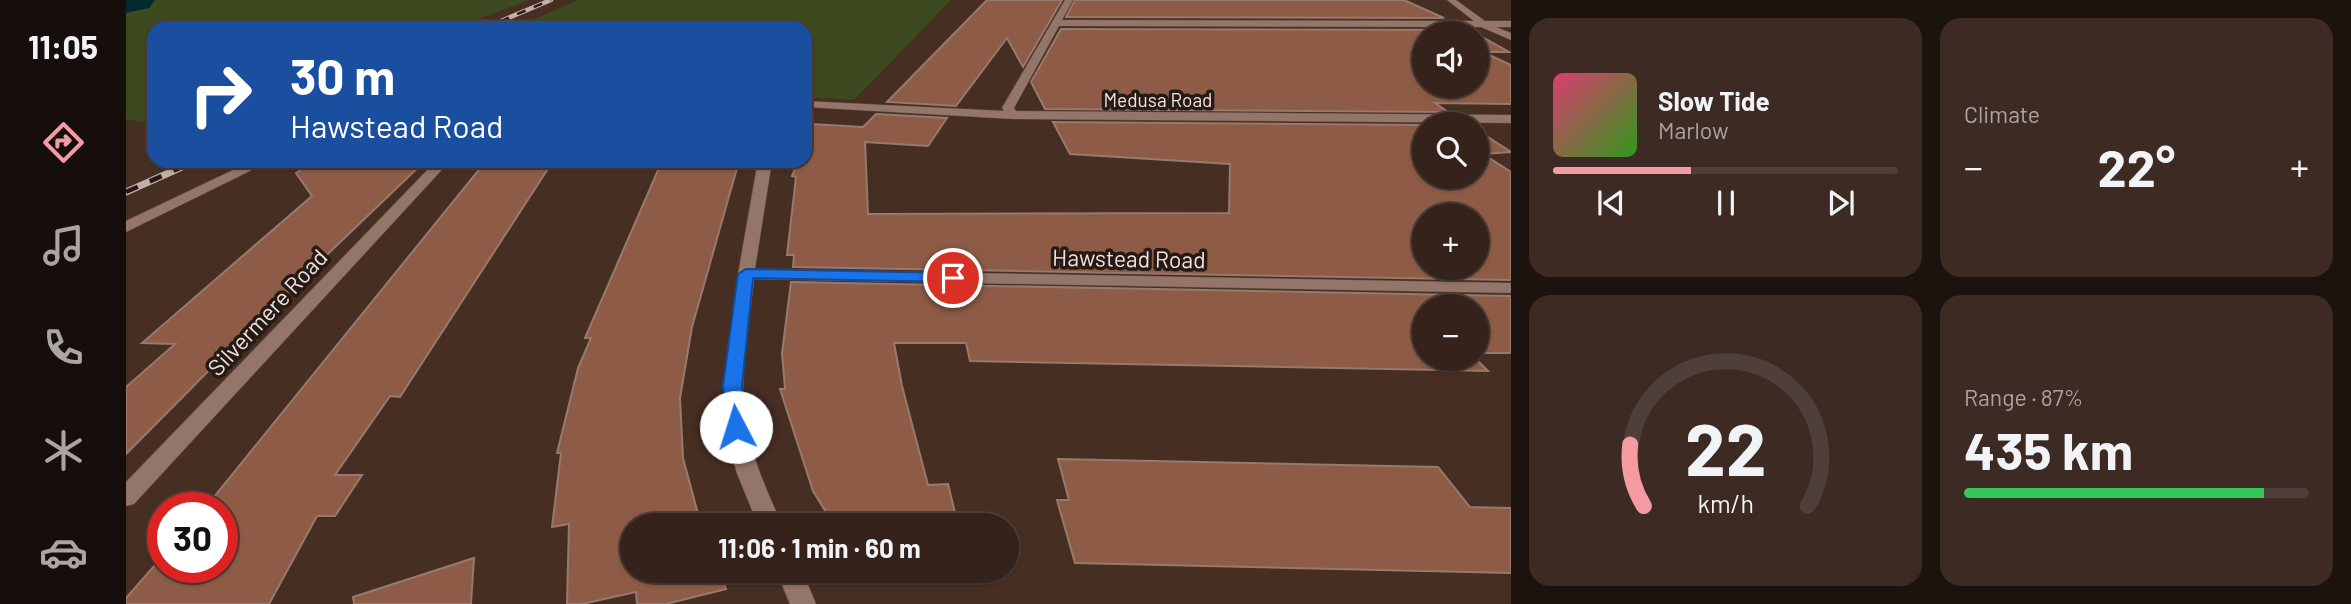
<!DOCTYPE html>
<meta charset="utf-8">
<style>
body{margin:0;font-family:Barlow,sans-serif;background:#3d2a23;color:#f1f3f6;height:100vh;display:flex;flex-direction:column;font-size:26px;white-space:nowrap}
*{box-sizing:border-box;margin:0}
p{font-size:23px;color:#aaa4a2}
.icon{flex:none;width:38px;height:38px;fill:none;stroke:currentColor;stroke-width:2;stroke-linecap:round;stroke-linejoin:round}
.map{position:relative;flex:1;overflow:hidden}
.drawer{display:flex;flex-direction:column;gap:18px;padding:18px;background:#1d130e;width:840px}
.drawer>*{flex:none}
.hud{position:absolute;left:21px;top:21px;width:665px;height:147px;border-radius:21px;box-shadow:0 2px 5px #0004,0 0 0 2px #4f3f39;background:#1a4fa0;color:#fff;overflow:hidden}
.tools{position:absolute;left:1286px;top:21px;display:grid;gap:14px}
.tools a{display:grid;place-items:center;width:77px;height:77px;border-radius:50%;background:#35221a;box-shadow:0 2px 5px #0004,0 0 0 2px #4f3f39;font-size:35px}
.speed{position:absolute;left:21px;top:492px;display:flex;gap:14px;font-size:35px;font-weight:700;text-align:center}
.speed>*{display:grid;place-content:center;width:91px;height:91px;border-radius:50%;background:#35221a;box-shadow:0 2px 5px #0004,0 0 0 2px #4f3f39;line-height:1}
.speed .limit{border:10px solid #d22;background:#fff;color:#111}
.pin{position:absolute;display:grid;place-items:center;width:60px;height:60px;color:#fff;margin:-30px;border:4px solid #fff;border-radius:50%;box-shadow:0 2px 7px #0007}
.me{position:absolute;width:77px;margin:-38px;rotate:355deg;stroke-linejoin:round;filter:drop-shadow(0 0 5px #0008)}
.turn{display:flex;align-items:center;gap:24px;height:147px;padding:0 28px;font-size:32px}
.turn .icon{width:91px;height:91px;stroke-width:2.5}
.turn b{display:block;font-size:49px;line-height:60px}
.big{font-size:52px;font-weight:700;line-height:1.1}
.drawer .card{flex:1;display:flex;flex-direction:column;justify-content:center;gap:10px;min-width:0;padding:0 24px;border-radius:21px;background:#3d2a23}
.drawer .dial{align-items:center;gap:0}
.dial svg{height:182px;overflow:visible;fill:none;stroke:#4f3f39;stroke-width:7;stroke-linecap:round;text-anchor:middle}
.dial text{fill:#f1f3f6;stroke:none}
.song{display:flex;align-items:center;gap:21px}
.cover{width:84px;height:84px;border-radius:10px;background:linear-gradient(135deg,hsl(340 70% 55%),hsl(110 70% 35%))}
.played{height:7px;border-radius:4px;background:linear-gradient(90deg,#f49aa0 40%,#4f3f39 40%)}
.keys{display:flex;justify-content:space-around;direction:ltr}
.heat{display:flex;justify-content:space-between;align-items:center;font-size:38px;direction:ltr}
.charge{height:10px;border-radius:5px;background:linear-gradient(90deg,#34c759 87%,#4f3f39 0)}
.drawer .tiles{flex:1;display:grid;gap:18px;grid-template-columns:repeat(2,1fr)}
.trip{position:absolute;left:494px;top:513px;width:399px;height:70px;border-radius:35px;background:#35221a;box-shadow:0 2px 5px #0004,0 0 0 2px #4f3f39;font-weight:700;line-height:70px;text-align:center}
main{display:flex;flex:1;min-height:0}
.tabs{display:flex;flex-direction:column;width:126px;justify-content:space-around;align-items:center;background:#150e0a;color:#aaa4a2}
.tabs .icon{width:49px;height:49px}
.tabs .on{color:#f49aa0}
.tabs b{font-size:32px;color:#f1f3f6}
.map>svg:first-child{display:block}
.green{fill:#3d4a1f}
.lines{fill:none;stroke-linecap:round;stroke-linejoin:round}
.river{fill:#012a2f;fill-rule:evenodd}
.building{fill:#8e5c46;stroke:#97796d;stroke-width:2;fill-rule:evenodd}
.minor-casing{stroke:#604b41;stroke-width:1}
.minor{fill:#937669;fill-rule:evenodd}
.rail-far2-casing{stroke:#c3b1a9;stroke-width:4.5}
.rail-far1-casing{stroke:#c3b1a9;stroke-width:5}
.rail-casing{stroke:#c3b1a9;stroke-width:7}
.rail-far2{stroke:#251a15;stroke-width:2.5;stroke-dasharray:9;stroke-linecap:butt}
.rail-far1{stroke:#251a15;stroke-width:3.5;stroke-dasharray:10;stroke-linecap:butt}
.rail{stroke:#251a15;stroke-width:4.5;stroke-dasharray:13;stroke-linecap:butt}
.route{fill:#1a73e8;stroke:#114b97;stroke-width:2}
.labels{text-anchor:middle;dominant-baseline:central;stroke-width:7;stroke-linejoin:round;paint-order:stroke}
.far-street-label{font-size:19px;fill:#f2e2db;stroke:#251a15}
.street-label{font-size:23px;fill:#f2e2db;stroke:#251a15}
</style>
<main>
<nav class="tabs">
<b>11:05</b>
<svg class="icon on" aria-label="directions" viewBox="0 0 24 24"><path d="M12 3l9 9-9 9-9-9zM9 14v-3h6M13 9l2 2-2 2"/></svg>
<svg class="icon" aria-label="music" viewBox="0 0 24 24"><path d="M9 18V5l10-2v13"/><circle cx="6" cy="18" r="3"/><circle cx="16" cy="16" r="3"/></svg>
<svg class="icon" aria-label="phone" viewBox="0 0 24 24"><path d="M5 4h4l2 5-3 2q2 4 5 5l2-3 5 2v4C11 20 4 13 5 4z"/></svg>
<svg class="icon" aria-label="climate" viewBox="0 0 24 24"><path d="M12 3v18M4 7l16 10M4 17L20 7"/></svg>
<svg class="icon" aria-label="car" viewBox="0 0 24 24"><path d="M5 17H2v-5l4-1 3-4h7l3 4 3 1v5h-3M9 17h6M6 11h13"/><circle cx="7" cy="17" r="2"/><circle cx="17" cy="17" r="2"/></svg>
</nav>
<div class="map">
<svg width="1385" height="604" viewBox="0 0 1385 604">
<rect width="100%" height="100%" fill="#472e23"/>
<g class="green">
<polygon points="0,0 404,0 327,28 28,28 28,124 0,119"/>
<polygon points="453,0 825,0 728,100 679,97 679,28 387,28"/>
</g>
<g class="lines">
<polygon class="river" points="0,0 29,0 23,8 0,13"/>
</g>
<g class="building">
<polygon points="861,0 936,0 897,67 881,38 830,106 761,102"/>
<polygon points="949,0 1278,0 1318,18 940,17"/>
<polygon points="935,29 1342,30 1350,33 1298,33 1298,86 1351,86 1351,34 1383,52 1357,52 1385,65 1385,104 1309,103 1322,112 919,109 905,82"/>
<path d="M 750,114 L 821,118 L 802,146 L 739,142 L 742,214 L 1103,213 L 1104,164 L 944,154 L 927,122 L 1298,125 L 1298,177 L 1351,177 L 1351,130 L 1385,152 L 1357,154 L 1385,172 L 1385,280 L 667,267 L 668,255 L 661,255 L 670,177 L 666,176 L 672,161 L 679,161 L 679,142 L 686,124 L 737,127 ZM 1298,215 L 1351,215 L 1351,268 L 1298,268 Z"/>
<polygon points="189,161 299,161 137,316 0,454 0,387 49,344 16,343 186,196 170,173"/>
<polygon points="360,161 427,161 274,397 264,396 209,475 236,475 209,516 191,516 143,604 0,604 0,598 37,556 37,567 96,567 96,508 79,508"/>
<polygon points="536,161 613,161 566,327 554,398 557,458 575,525 506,525 506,570 593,570 600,589 540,604 511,604 510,592 456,604 441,604 443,524 426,527 435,453 431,453 452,368 465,338 459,338"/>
<polygon points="665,282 1385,296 1385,353 1351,353 1351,306 1298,306 1298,359 1350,359 1362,371 844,361 840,343 768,343 776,386 802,485 822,484 832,525 708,525 687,491 654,389 659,389 656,353"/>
<polygon points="932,459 1312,467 1344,507 1385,508 1385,573 949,563 931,500 943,500"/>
<polygon points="348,558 345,604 228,604 227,597"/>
<polygon points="734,570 843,570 845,578 740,581"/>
</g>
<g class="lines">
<g class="minor-casing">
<g id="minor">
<polygon points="939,0 947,0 936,20 1348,21 1321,0 1330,0 1359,21 1385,21 1385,27 1370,27 1385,33 1385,40 1355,27 933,26 888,108 890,111 1385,115 1385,123 887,119 679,107 679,101 878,111 876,108"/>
<polygon points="126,161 144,161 0,232 0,221"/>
<polygon points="310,161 324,161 8,504 0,506 0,482"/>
<path d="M 632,161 L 646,161 L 629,269 L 1385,283 L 1385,293 L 628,279 C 623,328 611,381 621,429 C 628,463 642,493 656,525 L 632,525 L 610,471 L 599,427 L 597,385 L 612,274 Z"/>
<polygon points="650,570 676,570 690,604 664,604"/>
</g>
</g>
<use href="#minor" class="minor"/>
<g class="rail-far2-casing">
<polyline id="rail-far2" points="358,28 425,0"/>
</g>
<g class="rail-far1-casing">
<polyline id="rail-far1" points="61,164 69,161"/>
</g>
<g class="rail-casing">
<polyline id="rail" points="0,192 65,163"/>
</g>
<use href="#rail-far2" class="rail-far2"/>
<use href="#rail-far1" class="rail-far1"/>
<use href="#rail" class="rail"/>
</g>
<polygon class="route" points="620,269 827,273 835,278 827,282 627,278 616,385 620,427 617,432 603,432 601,427 597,385 612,274"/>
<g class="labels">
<g class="far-street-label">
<text x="1032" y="99">Medusa Road</text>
</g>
<g class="street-label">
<text transform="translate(1003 258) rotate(1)">Hawstead Road</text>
<text transform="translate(141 312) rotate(-47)">Silvermere Road</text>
</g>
</g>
</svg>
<div class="tools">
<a><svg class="icon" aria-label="sound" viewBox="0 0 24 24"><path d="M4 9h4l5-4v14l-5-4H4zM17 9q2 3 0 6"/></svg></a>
<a><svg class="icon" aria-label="search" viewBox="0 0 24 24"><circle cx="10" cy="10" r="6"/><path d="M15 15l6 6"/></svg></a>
<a>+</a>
<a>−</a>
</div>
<div class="speed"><div class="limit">30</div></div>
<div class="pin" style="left:827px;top:278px;background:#d93025"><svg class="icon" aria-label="arrive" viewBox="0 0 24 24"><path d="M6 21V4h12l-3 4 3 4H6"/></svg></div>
<svg class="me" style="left:610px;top:427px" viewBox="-20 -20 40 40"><circle r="19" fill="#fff"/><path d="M0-13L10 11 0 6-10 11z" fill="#1a73e8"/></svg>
<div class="trip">11:06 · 1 min · 60 m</div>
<div class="hud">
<div class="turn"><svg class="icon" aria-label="right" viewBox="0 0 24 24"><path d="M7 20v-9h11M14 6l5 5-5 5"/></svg><div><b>30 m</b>Hawstead Road</div></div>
</div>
</div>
<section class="drawer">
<div class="tiles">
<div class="card">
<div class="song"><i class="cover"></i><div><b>Slow Tide</b><p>Marlow</p></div></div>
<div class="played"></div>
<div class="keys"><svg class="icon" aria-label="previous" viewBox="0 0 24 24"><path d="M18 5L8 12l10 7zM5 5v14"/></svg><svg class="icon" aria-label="pause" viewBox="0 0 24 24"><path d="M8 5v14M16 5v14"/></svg><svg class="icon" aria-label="next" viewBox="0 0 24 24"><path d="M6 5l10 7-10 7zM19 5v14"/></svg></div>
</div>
<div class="card"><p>Climate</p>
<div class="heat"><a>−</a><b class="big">22°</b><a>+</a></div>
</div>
<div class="card dial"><svg viewBox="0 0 100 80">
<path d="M14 69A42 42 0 1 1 86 69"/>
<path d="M14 69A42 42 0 0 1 8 42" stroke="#f49aa0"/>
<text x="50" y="56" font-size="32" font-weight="700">22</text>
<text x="50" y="72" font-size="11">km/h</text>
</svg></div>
<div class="card"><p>Range · 87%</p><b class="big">435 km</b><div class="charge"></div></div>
</div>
</section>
</main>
